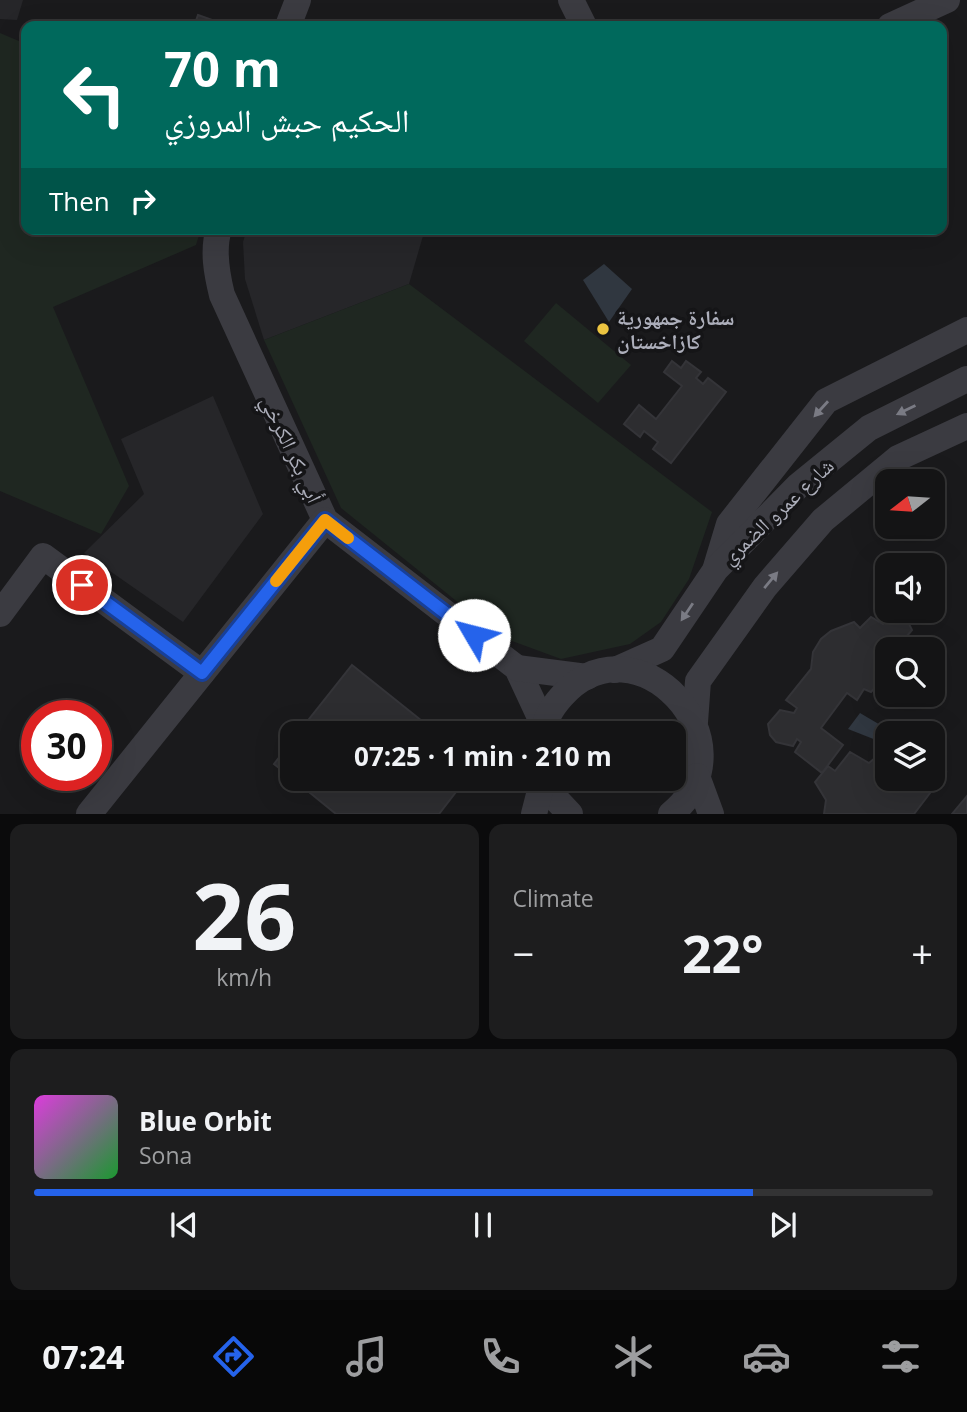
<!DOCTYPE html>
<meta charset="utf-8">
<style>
body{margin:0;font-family:"Open Sans","Noto Naskh Arabic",sans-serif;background:#1d1d1e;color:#f1f3f6;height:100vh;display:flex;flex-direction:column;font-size:26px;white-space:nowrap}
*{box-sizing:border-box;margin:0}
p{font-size:23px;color:#9d9ea0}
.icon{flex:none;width:38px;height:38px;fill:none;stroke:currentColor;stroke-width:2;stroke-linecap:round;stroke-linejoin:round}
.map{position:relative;height:814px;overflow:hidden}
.sheet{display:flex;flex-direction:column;gap:10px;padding:10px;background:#0b0b0c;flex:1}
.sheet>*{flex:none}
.hud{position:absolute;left:21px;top:21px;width:926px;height:214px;border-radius:14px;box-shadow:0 7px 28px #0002,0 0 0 2px #333334;background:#00695c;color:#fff;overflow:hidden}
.needle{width:46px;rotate:253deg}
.tools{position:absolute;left:875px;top:469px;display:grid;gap:14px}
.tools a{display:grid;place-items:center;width:70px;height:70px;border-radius:14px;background:#141415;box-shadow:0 7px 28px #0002,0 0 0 2px #333334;font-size:35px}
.speed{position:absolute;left:21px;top:700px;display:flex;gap:14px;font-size:35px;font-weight:700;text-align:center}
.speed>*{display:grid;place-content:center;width:91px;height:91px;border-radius:50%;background:#141415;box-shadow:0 7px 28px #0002,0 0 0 2px #333334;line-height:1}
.speed .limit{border:10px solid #d22;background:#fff;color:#111}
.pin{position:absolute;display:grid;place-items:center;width:60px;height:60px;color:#fff;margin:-30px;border:4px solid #fff;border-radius:50%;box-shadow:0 2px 7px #0007}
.me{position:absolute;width:77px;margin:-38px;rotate:307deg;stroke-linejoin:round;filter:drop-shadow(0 0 5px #0008)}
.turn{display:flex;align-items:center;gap:24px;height:147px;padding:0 28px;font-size:32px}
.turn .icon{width:91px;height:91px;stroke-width:2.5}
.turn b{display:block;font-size:49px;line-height:60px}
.then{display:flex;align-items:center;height:66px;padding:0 28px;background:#0003;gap:14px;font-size:26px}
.big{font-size:52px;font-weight:700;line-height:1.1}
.sheet .card{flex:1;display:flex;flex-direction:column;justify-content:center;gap:10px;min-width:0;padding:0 24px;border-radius:14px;background:#1d1d1e}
.sheet .dial{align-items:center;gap:0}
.dial b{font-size:91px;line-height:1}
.song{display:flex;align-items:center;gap:21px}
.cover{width:84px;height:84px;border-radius:10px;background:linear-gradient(135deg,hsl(300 70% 55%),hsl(130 70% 35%))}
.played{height:7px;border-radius:4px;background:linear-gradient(90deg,#2563eb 80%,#333334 80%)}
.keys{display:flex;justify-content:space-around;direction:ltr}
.heat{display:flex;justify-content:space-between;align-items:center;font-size:38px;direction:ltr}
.sheet .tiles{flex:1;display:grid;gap:10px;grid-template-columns:1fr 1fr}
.card:last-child{grid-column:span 2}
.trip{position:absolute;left:280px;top:721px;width:406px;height:70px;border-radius:14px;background:#141415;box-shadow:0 7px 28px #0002,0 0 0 2px #333334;font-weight:700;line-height:70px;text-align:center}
.dock{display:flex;height:112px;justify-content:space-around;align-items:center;background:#080808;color:#9d9ea0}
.dock .icon{width:49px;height:49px}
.dock .current{color:#2563eb}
.dock b{font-size:32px;color:#f1f3f6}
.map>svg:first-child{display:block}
.built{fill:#262629}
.green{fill:#1f2721}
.water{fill:#303740}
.building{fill:#2d2d30;stroke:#343438;stroke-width:2}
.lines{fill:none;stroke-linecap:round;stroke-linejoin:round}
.minor{stroke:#3b3b41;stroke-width:26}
.oneway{fill:#7a7b84}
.route-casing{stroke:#184099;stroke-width:18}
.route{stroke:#2563eb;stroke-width:12}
.slow{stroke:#f59e0b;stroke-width:12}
.poi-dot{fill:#ecc441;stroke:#151517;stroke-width:2.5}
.labels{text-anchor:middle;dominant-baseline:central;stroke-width:7;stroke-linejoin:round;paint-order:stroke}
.poi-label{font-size:21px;font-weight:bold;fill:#adafbb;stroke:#151517;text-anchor:start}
.street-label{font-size:21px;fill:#adafbb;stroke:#151517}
</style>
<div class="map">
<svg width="967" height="814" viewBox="0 0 967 814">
<rect width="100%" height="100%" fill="#1a1a1c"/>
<g class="built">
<polygon points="0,0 23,0 17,20 0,19"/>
<polygon points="247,229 425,229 409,284 264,340 245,279 243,242"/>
<polygon points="213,396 263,514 183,622 84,553 144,494 121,439"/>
</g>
<g class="green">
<polygon points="0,33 26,44 26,229 201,229 196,245 53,307 129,486 101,534 0,491"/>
<polygon points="409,284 712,512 689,579 661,622 630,644 561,659 501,637 341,508 264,340"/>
<polygon points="556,303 631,365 598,403 524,341"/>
</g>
<g class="water">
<polygon points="604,264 632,289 609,322 583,280"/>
<polygon points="860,713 882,726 876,740 848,729"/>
</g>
<g class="building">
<polygon points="198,15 229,26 194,26"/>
<polygon points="672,361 681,368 686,361 701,372 696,378 703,384 708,378 726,392 671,463 653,449 658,442 644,431 640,437 624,424 639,405 656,419 682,386 664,372"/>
<polygon points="903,611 912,630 896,649 887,649 887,660 877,673 884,678 871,692 864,689 857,700 847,693 821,728 843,745 822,773 795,752 801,742 797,739 793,746 776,742 770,735 768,724 780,710 794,713 797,708 786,700 811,669 813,652 821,639 831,631 854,622 860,628 871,617 883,624 891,614 897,617"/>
<polygon points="352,665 437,733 298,733"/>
<polygon points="292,741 292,778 274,764"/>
<polygon points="933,747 942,751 934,764 946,772 914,814 824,814 826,800 815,782 828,766 835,771 850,752 869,763 887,748 887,779 933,779"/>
<polygon points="293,779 466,779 439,814 336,814"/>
<polygon points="967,796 967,814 952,814"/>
</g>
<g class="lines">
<g class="minor">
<polyline points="571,0 584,26"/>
<polyline points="288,26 298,0"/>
<polyline points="890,26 947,0"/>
<path d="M 219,229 C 212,250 217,275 222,295 L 325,520 L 517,668 L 544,726"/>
<polyline points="716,567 729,524 826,401 967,330"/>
<polyline points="0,614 43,556 202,673"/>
<polyline points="517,668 587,677"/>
<polyline points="615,670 662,649 716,569 799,485 869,428 967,379"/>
<polyline points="695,722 698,681 765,587 823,520 898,458 967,426"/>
<path d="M 544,733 C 544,719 553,706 562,696 C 636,613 757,743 671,814"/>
<polyline points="697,776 711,814"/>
<polyline points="545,779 554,797 570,814"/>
<polyline points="89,814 325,520"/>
<polyline points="534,814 543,779"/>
</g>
</g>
<defs><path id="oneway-solid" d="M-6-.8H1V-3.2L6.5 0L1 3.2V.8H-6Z" transform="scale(1.75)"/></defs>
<g class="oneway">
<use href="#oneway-solid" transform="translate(821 409) rotate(132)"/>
<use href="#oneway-solid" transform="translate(906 410) rotate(154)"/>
<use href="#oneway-solid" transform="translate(771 580) rotate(-50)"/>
<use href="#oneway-solid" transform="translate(687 612) rotate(124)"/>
</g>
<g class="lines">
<g class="route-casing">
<polyline id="route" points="82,585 202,673 325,520 474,635"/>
</g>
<use href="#route" class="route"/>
<polyline class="slow" points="276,581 325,520 348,538"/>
</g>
<circle class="poi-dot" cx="603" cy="329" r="7"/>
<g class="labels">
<g class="poi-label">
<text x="617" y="317">سفارة جمهورية<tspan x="617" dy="24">كازاخستان</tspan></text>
</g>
<g class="street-label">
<text transform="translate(292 449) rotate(65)">أبي بكر الكرخي</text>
<text transform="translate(777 511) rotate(-43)">شارع عمرو الضمري</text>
</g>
</g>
</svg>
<div class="tools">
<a><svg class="needle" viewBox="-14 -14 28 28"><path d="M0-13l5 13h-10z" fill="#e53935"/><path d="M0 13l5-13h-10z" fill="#9d9ea0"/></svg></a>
<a><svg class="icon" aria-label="sound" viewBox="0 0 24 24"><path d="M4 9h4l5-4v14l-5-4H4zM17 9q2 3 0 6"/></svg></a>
<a><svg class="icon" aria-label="search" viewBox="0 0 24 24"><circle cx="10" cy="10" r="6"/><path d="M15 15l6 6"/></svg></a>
<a><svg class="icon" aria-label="layers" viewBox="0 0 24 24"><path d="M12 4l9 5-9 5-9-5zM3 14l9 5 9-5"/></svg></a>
</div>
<div class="speed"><div class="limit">30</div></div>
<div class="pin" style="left:82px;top:585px;background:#d93025"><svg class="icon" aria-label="arrive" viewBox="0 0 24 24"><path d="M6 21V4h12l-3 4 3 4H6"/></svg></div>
<svg class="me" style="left:474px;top:635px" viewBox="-20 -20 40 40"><circle r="19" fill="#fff"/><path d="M0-13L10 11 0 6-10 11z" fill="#2563eb"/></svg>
<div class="trip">07:25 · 1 min · 210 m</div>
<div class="hud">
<div class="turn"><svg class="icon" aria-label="left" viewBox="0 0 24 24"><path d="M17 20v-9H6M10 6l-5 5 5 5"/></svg><div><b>70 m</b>الحكيم حبش المروزي</div></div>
<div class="then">Then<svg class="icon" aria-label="right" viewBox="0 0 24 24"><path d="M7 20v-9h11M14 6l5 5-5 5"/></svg></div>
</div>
</div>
<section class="sheet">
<div class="tiles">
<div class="card dial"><b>26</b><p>km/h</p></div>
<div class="card"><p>Climate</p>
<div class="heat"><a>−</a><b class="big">22°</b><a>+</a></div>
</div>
<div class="card">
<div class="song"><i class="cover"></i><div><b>Blue Orbit</b><p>Sona</p></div></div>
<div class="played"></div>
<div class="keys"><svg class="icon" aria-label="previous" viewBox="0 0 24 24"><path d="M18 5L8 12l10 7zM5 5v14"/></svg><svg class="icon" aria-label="pause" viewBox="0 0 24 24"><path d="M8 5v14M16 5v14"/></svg><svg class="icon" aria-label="next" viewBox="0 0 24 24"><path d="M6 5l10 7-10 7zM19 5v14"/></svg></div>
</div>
</div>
</section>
<nav class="dock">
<b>07:24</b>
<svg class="icon current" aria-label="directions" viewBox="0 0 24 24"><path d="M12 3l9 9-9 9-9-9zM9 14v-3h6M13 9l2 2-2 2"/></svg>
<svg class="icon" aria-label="music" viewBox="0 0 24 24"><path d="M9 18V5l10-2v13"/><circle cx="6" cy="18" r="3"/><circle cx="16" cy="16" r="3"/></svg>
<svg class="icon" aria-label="phone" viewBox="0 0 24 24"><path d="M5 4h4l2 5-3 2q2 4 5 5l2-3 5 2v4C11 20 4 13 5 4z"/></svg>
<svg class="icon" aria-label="climate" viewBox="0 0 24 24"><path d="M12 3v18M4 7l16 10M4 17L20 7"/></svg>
<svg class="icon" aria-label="car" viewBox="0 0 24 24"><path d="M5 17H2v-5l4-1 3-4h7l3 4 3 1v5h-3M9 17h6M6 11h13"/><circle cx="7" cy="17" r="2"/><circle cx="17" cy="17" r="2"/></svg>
<svg class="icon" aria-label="filters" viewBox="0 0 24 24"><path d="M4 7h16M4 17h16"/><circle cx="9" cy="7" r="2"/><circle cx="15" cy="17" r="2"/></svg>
</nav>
